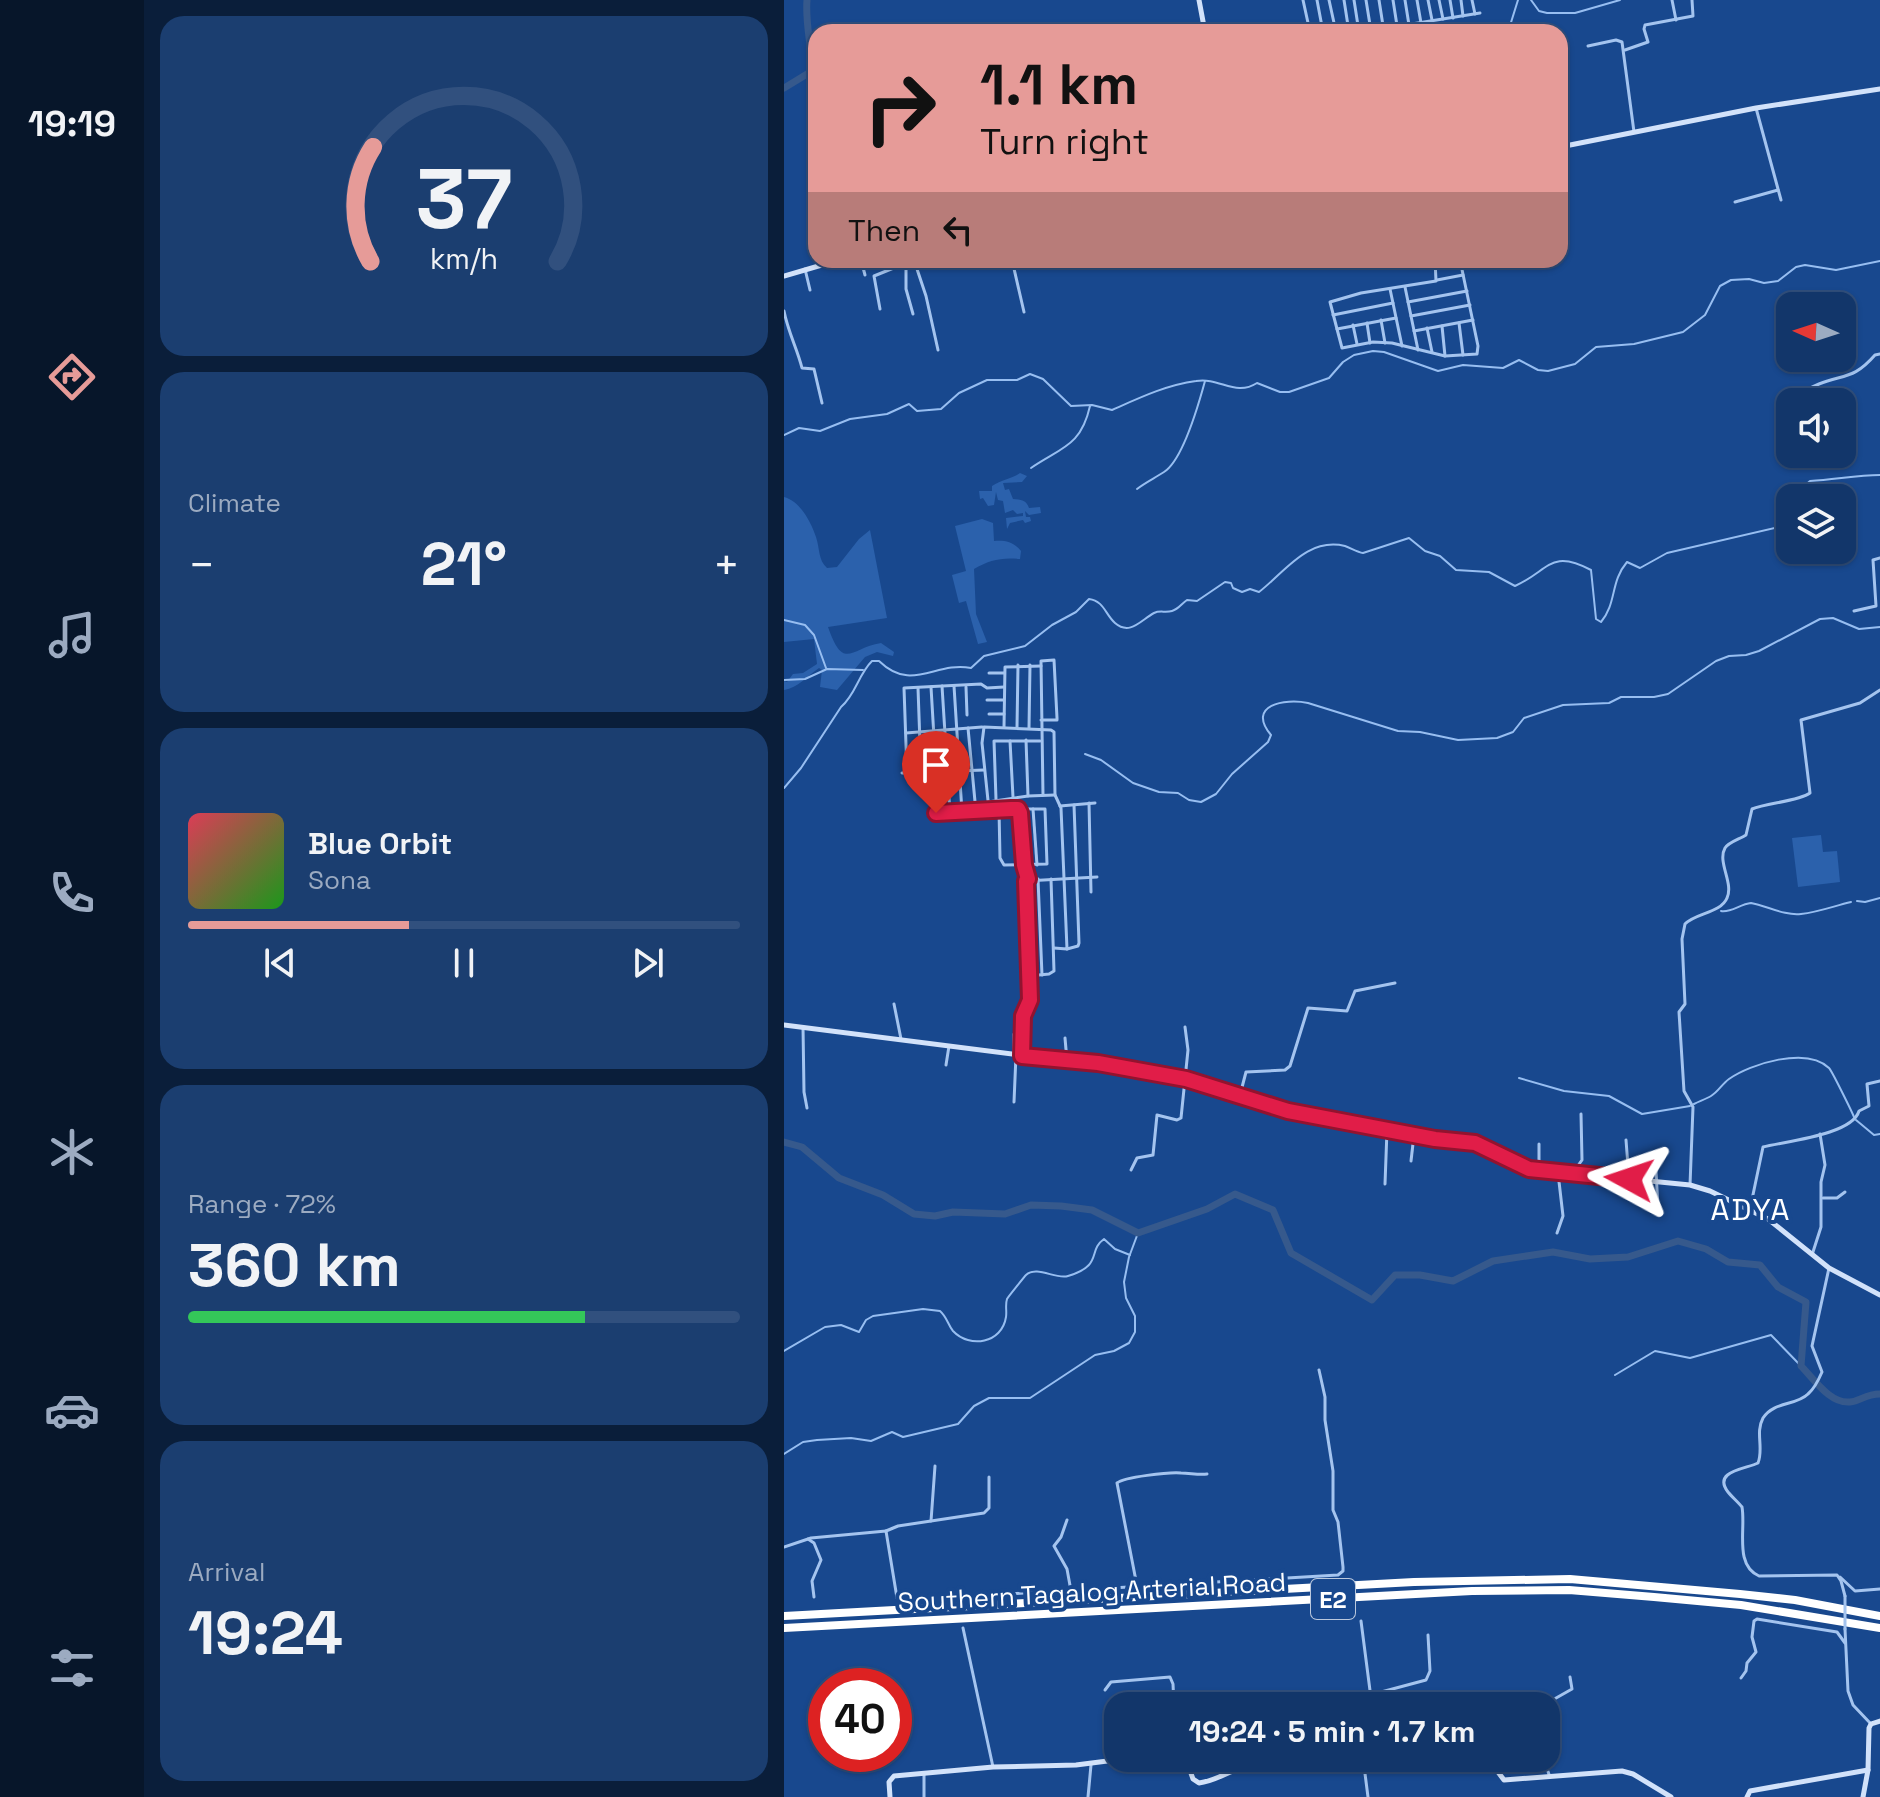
<!DOCTYPE html>
<meta charset="utf-8">
<style>
body{margin:0;font-family:"Space Grotesk",sans-serif;background:#1b3e70;color:#f1f3f6;height:100vh;display:flex;flex-direction:column;font-size:30px;white-space:nowrap}
*{box-sizing:border-box;margin:0}
p{font-size:26px;color:#9cabc1}
.icon{flex:none;width:44px;height:44px;fill:none;stroke:currentColor;stroke-width:2;stroke-linecap:round;stroke-linejoin:round}
.map{position:relative;flex:1;overflow:hidden}
.sheet{display:flex;flex-direction:column;gap:16px;padding:16px;background:#0a1e3a;width:640px}
.sheet>*{flex:none}
.top-card{position:absolute;left:24px;top:24px;width:760px;height:244px;border-radius:24px;box-shadow:0 2px 6px #0004,0 0 0 2px #31507e;background:#e69b98;color:#111;overflow:hidden}
.needle{width:52px;rotate:273deg}
.fabs{position:absolute;left:992px;top:292px;display:grid;gap:16px}
.fabs a{display:grid;place-items:center;width:80px;height:80px;border-radius:16px;background:#12366a;box-shadow:0 2px 6px #0004,0 0 0 2px #31507e;font-size:40px}
.speed{position:absolute;left:24px;top:1668px;display:flex;gap:16px;font-size:40px;font-weight:700;text-align:center}
.speed>*{display:grid;place-content:center;width:104px;height:104px;border-radius:50%;background:#12366a;box-shadow:0 2px 6px #0004,0 0 0 2px #31507e;line-height:1}
.speed .limit{border:12px solid #d22;background:#fff;color:#111}
.pin{position:absolute;display:grid;place-items:center;width:68px;height:68px;color:#fff;margin:-82px -34px;border-radius:50% 50% 50% 0;rotate:-45deg;box-shadow:0 0 8px #0007}
.pin .icon{rotate:45deg}
.me{position:absolute;width:88px;margin:-44px;rotate:275deg;stroke-linejoin:round;filter:drop-shadow(0 0 6px #0008)}
.turn{display:flex;align-items:center;gap:28px;height:168px;padding:0 40px;font-size:36px}
.turn .icon{width:104px;height:104px;stroke-width:2.5}
.turn b{display:block;font-size:56px;line-height:68px}
.then{display:flex;align-items:center;height:76px;padding:0 40px;background:#0003;gap:16px;font-size:30px}
.big{font-size:60px;font-weight:700;line-height:1.1}
.sheet .card{flex:1;display:flex;flex-direction:column;justify-content:center;gap:12px;min-width:0;padding:0 28px;border-radius:24px;background:#1b3e70}
.sheet .dial{align-items:center;gap:0}
.dial svg{height:208px;overflow:visible;fill:none;stroke:#31507e;stroke-width:7;stroke-linecap:round;text-anchor:middle}
.dial text{fill:#f1f3f6;stroke:none}
.song{display:flex;align-items:center;gap:24px}
.cover{width:96px;height:96px;border-radius:12px;background:linear-gradient(135deg,hsl(350 70% 55%),hsl(120 70% 35%))}
.played{height:8px;border-radius:4px;background:linear-gradient(90deg,#e69b98 40%,#31507e 40%)}
.keys{display:flex;justify-content:space-around;direction:ltr}
.heat{display:flex;justify-content:space-between;align-items:center;font-size:44px;direction:ltr}
.charge{height:12px;border-radius:6px;background:linear-gradient(90deg,#34c759 72%,#31507e 0)}
.trip{position:absolute;left:320px;top:1692px;width:456px;height:80px;border-radius:24px;background:#12366a;box-shadow:0 2px 6px #0004,0 0 0 2px #31507e;font-weight:700;line-height:80px;text-align:center}
main{display:flex;flex:1;min-height:0}
.tab-bar{display:flex;flex-direction:column;width:144px;justify-content:space-around;align-items:center;background:#07162a;color:#9cabc1}
.tab-bar .icon{width:56px;height:56px}
.tab-bar .selected{color:#e69b98}
.tab-bar b{font-size:36px;color:#f1f3f6}
.map>svg:first-child{display:block}
.green{fill:#2b61ac}
.lines{fill:none;stroke-linecap:round;stroke-linejoin:round}
.stream{stroke:#97bef1;stroke-width:2}
.river{stroke:#36598c;stroke-width:7}
.street{stroke:#a4c4ef;stroke-width:3}
.secondary{stroke:#d2e2fa;stroke-width:5}
.highway{stroke:#fff;stroke-width:8}
.street-bridge{stroke:#a4c4ef;stroke-width:3}
.route-casing{stroke:#92132f;stroke-width:20}
.route{stroke:#e11d48;stroke-width:14}
.labels{text-anchor:middle;dominant-baseline:central;stroke-width:8;stroke-linejoin:round;paint-order:stroke}
.shield{fill:#18488e;stroke:#bac8dd;stroke-width:2}
.shield-label{font-size:24px;font-weight:bold;fill:#fff}
.street-label{font-size:26px;fill:#fff;stroke:#18488e}
.quarter-label{font-size:30px;letter-spacing:2px;fill:#fff;stroke:#18488e}
</style>
<main>
<nav class="tab-bar">
<b>19:19</b>
<svg class="icon selected" aria-label="directions" viewBox="0 0 24 24"><path d="M12 3l9 9-9 9-9-9zM9 14v-3h6M13 9l2 2-2 2"/></svg>
<svg class="icon" aria-label="music" viewBox="0 0 24 24"><path d="M9 18V5l10-2v13"/><circle cx="6" cy="18" r="3"/><circle cx="16" cy="16" r="3"/></svg>
<svg class="icon" aria-label="phone" viewBox="0 0 24 24"><path d="M5 4h4l2 5-3 2q2 4 5 5l2-3 5 2v4C11 20 4 13 5 4z"/></svg>
<svg class="icon" aria-label="climate" viewBox="0 0 24 24"><path d="M12 3v18M4 7l16 10M4 17L20 7"/></svg>
<svg class="icon" aria-label="car" viewBox="0 0 24 24"><path d="M5 17H2v-5l4-1 3-4h7l3 4 3 1v5h-3M9 17h6M6 11h13"/><circle cx="7" cy="17" r="2"/><circle cx="17" cy="17" r="2"/></svg>
<svg class="icon" aria-label="filters" viewBox="0 0 24 24"><path d="M4 7h16M4 17h16"/><circle cx="9" cy="7" r="2"/><circle cx="15" cy="17" r="2"/></svg>
</nav>
<section class="sheet">
<div class="card dial"><svg viewBox="0 0 100 80">
<path d="M14 69A42 42 0 1 1 86 69"/>
<path d="M14 69A42 42 0 0 1 15 25" stroke="#e69b98"/>
<text x="50" y="56" font-size="32" font-weight="700">37</text>
<text x="50" y="72" font-size="11">km/h</text>
</svg></div>
<div class="card"><p>Climate</p>
<div class="heat"><a>−</a><b class="big">21°</b><a>+</a></div>
</div>
<div class="card">
<div class="song"><i class="cover"></i><div><b>Blue Orbit</b><p>Sona</p></div></div>
<div class="played"></div>
<div class="keys"><svg class="icon" aria-label="previous" viewBox="0 0 24 24"><path d="M18 5L8 12l10 7zM5 5v14"/></svg><svg class="icon" aria-label="pause" viewBox="0 0 24 24"><path d="M8 5v14M16 5v14"/></svg><svg class="icon" aria-label="next" viewBox="0 0 24 24"><path d="M6 5l10 7-10 7zM19 5v14"/></svg></div>
</div>
<div class="card"><p>Range · 72%</p><b class="big">360 km</b><div class="charge"></div></div>
<div class="card"><p>Arrival</p><b class="big">19:24</b></div>
</section>
<div class="map">
<svg width="1096" height="1797" viewBox="0 0 1096 1797">
<rect width="100%" height="100%" fill="#18488e"/>
<g class="green">
<path d="M 236,473 L 243,476 L 238,482 L 219,483 L 221,490 L 225,489 L 229,499 C 238,500 242,500 245,508 L 256,507 L 257,513 L 245,515 L 241,511 L 242,517 L 246,517 L 247,521 L 241,523 L 239,520 L 226,523 L 223,529 L 222,518 L 239,516 L 239,513 L 233,514 L 229,510 L 221,513 L 219,501 L 214,500 L 212,492 L 210,505 L 204,506 L 199,498 L 196,499 L 195,491 L 208,491 L 208,486 C 218,479 230,478 236,473 Z"/>
<path d="M 0,497 C 16,501 27,522 32,537 C 36,549 34,560 43,568 L 53,567 L 75,539 L 86,530 L 103,618 L 44,627 C 60,672 66,648 97,643 L 110,652 L 109,656 L 93,652 L 81,657 L 53,690 L 36,687 L 38,670 L 35,668 C 23,676 14,688 0,690 L 0,681 L 3,682 L 9,674 L 19,673 L 33,664 L 30,639 L 0,642 Z"/>
<path d="M 198,519 L 209,523 L 210,541 C 221,540 230,542 237,551 L 236,559 C 218,557 205,560 190,569 L 192,614 L 203,642 L 194,644 L 182,601 L 175,603 L 168,575 L 182,571 L 171,526 Z"/>
<polygon points="1037,835 1039,852 1053,851 1056,882 1014,887 1008,838"/>
</g>
<g class="lines">
<g class="stream">
<polyline points="747,0 755,11 763,13 791,13 836,0"/>
<polyline points="724,32 734,0"/>
<path d="M 0,435 L 15,428 L 36,431 L 66,419 L 103,414 L 125,404 L 133,411 L 157,409 L 175,393 L 203,380 L 233,380 L 246,374 L 259,379 L 287,406 L 308,405 L 328,410 C 355,398 382,385 412,381 C 436,377 451,397 473,383 L 496,392 L 505,392 L 545,378 L 559,362 L 570,355 L 589,351 L 600,352 L 654,371 L 679,365 L 719,368 L 735,360 L 754,370 L 764,371 L 791,364 L 812,347 L 850,344 L 899,332 L 921,315 L 936,286 L 947,280 L 965,279 L 980,283 L 994,281 L 1012,267 L 1021,265 L 1052,270 L 1096,261"/>
<path d="M 247,468 C 278,447 297,446 306,406"/>
<path d="M 353,489 C 362,482 371,478 380,472 C 399,460 415,403 421,381"/>
<path d="M 1017,498 L 1017,489 L 1026,481 C 1050,480 1072,475 1096,475"/>
<polyline points="0,620 21,625 30,635 42,668"/>
<polyline points="0,680 21,679 43,669 79,670"/>
<path d="M 301,754 L 317,760 L 349,783 L 375,792 L 394,793 L 405,800 L 417,802 L 432,794 L 448,774 L 484,742 L 487,735 C 462,705 501,698 524,703 L 614,731 L 636,732 L 674,740 L 713,738 L 729,732 L 740,718 L 779,705 L 825,703 L 837,697 L 870,697 L 884,694 L 932,661 L 945,656 L 962,655 L 975,651 L 1036,619 L 1049,618 L 1075,629 L 1096,627"/>
<path d="M 0,788 L 17,768 L 57,707 C 72,694 74,675 88,661 L 95,661 C 128,693 151,661 187,668 L 200,656 L 241,646 L 268,625 L 292,612 L 305,599 C 320,601 321,614 331,623 C 346,636 357,620 370,613 C 376,610 381,613 388,611 C 395,609 397,604 403,600 L 413,601 L 441,582 L 447,583 L 449,588 L 458,592 L 466,589 L 475,592 C 501,572 523,537 561,546 C 567,548 573,552 579,553 L 625,538 L 641,551 L 656,556 L 672,570 L 705,572 L 731,586 C 765,571 766,548 807,570 L 812,619 L 817,622 C 833,603 826,582 843,562 L 856,568 L 883,553 L 999,526 L 1006,521"/>
<polyline points="1073,901 1081,902 1096,898"/>
<path d="M 937,911 C 947,913 956,904 967,903 C 983,906 1001,916 1017,914 C 1035,912 1050,906 1067,902"/>
<polyline points="735,1078 780,1091 825,1096 858,1114 906,1106"/>
<path d="M 910,1104 C 916,1101 922,1099 927,1096 C 934,1092 938,1084 945,1079 C 966,1064 1023,1046 1045,1068 C 1048,1071 1068,1112 1070,1117"/>
<polyline points="1072,1120 1090,1135 1096,1134"/>
<path d="M 0,1351 L 41,1327 L 57,1325 L 75,1332 L 82,1320 L 89,1316 L 139,1309 L 156,1311 C 163,1317 164,1325 169,1331 C 186,1349 218,1343 222,1317 C 223,1311 221,1305 223,1299 C 224,1297 241,1276 242,1275 C 253,1265 272,1280 284,1276 C 320,1265 303,1251 320,1239 L 331,1249 L 346,1255"/>
<polyline points="831,1375 871,1351 906,1358 987,1335 1017,1366"/>
<polyline points="0,1454 19,1442 33,1440 67,1438 87,1441 108,1432 119,1437 174,1424 190,1406 205,1398 246,1398 311,1355 330,1351 345,1343 351,1332 351,1316 342,1298 340,1282 345,1257 354,1233"/>
</g>
<g class="river">
<path d="M 0,88 L 28,71 C 28,46 21,25 23,0"/>
<path d="M 0,1142 L 18,1147 L 55,1178 L 99,1195 L 130,1214 L 151,1216 L 169,1212 L 221,1214 L 247,1205 L 277,1206 L 308,1210 L 354,1233 L 423,1209 L 451,1194 L 489,1210 L 507,1253 L 588,1300 L 611,1275 L 636,1275 L 669,1281 L 709,1261 L 769,1252 L 806,1259 L 844,1257 L 894,1241 L 922,1249 L 944,1262 L 976,1265 L 994,1287 L 1022,1302 L 1017,1366 C 1030,1379 1046,1404 1066,1402 C 1077,1401 1081,1394 1096,1394"/>
</g>
<g class="street">
<polyline points="519,0 526,32"/>
<polyline points="533,0 539,32"/>
<polyline points="545,0 552,32"/>
<polyline points="560,0 565,32"/>
<polyline points="570,0 575,32"/>
<polyline points="582,0 587,31"/>
<polyline points="595,0 600,32"/>
<polyline points="609,0 614,32"/>
<polyline points="621,0 625,25"/>
<polyline points="633,0 637,23"/>
<polyline points="644,0 648,20"/>
<polyline points="655,0 659,19"/>
<polyline points="666,0 669,18"/>
<polyline points="677,0 679,16"/>
<polyline points="688,0 691,14"/>
<polyline points="888,0 892,20"/>
<polyline points="578,32 696,13"/>
<polyline points="804,46 832,40 838,42 850,132"/>
<polyline points="841,50 864,42 860,29 861,25 909,16 908,0"/>
<polyline points="972,108 997,200"/>
<polyline points="951,202 994,190"/>
<polyline points="77,260 81,275"/>
<polyline points="130,260 142,296 154,350"/>
<polyline points="228,260 240,312"/>
<polyline points="122,263 122,289 129,314"/>
<polyline points="652,264 676,260"/>
<polyline points="21,269 26,290"/>
<polyline points="653,280 679,275"/>
<polyline points="621,287 634,350"/>
<polyline points="606,289 618,346"/>
<polyline points="624,302 683,291"/>
<polyline points="96,309 90,276 122,263 122,260"/>
<path d="M 0,311 C 4,332 13,348 18,368 L 30,369 L 38,403"/>
<polyline points="549,315 609,303"/>
<polyline points="627,316 686,305"/>
<polyline points="612,318 553,329 546,302 577,293 652,281 651,260"/>
<polyline points="597,320 601,343"/>
<polyline points="583,323 586,343"/>
<polyline points="675,323 679,355"/>
<polyline points="569,325 573,344"/>
<polyline points="658,326 661,356"/>
<polyline points="643,328 648,352"/>
<polyline points="553,329 558,348 589,342 608,343 661,356 693,354 694,346 676,260"/>
<polyline points="630,331 689,320"/>
<path d="M 994,405 C 1007,398 1021,390 1035,384 C 1061,374 1070,379 1091,355 L 1096,354"/>
<polyline points="1070,611 1092,606 1089,560 1096,558"/>
<polyline points="205,673 220,673"/>
<polyline points="158,686 166,813 192,812 184,728"/>
<polyline points="170,686 178,812"/>
<polyline points="147,687 152,771"/>
<polyline points="182,687 183,715"/>
<polyline points="134,688 137,772"/>
<polyline points="203,700 219,700"/>
<polyline points="205,714 220,714"/>
<polyline points="257,720 273,720 273,718 270,660 257,661 259,795"/>
<polyline points="220,727 221,667 257,666"/>
<polyline points="233,727 234,665"/>
<polyline points="245,728 246,665"/>
<polyline points="122,733 198,727"/>
<polyline points="242,740 244,796"/>
<polyline points="226,741 229,797"/>
<polyline points="118,773 200,770"/>
<polyline points="123,773 120,688 197,684 203,688 220,687"/>
<polyline points="212,799 210,741 256,741"/>
<polyline points="204,802 244,796 271,795"/>
<polyline points="305,803 307,892"/>
<polyline points="276,806 311,803"/>
<polyline points="249,809 253,865"/>
<polyline points="215,810 216,858 220,865 263,864 261,809 235,809"/>
<polyline points="152,813 166,813"/>
<polyline points="244,879 240,865 234,809 205,810 198,743 200,727 267,730 270,732 271,795 277,808 283,949 270,948"/>
<polyline points="254,879 258,975"/>
<polyline points="283,949 294,946 295,943 290,805"/>
<polyline points="245,976 265,974 270,971 267,879"/>
<polyline points="110,1004 117,1039"/>
<polyline points="19,1027 20,1092 23,1108"/>
<polyline points="230,1034 230,1054"/>
<polyline points="281,1038 283,1061"/>
<polyline points="238,1056 239,1016 246,1000 242,881 313,877"/>
<polyline points="162,1065 165,1046"/>
<polyline points="456,1095 462,1072 501,1070 506,1066 524,1008 563,1011 571,991 611,983"/>
<polyline points="230,1102 232,1055"/>
<polyline points="842,1140 845,1179"/>
<polyline points="755,1144 755,1168"/>
<polyline points="871,1153 874,1208"/>
<polyline points="627,1161 630,1135"/>
<polyline points="347,1170 353,1158 369,1155 373,1115 393,1120 397,1118 404,1050 401,1027"/>
<polyline points="788,1174 798,1160 797,1114"/>
<polyline points="601,1184 603,1130"/>
<path d="M 906,1185 L 909,1107 L 900,1091 L 895,1012 L 901,1004 L 898,939 L 901,924 C 911,913 937,913 943,898 C 950,883 933,862 941,848 C 945,842 956,839 962,835 L 968,809 C 983,803 1015,801 1026,793 L 1017,720 L 1076,703 L 1096,690"/>
<polyline points="1039,1198 1053,1198 1061,1192"/>
<path d="M 966,1209 L 979,1147 C 1002,1141 1068,1135 1075,1111 L 1085,1106 L 1083,1084 L 1096,1081"/>
<polyline points="773,1233 779,1216 774,1173"/>
<polyline points="1028,1255 1037,1227 1037,1182 1041,1165 1036,1134"/>
<path d="M 1045,1268 L 1028,1346 L 1038,1372 C 1035,1379 1030,1389 1024,1394 C 1012,1406 990,1401 979,1418 C 971,1433 980,1448 974,1463 C 962,1469 928,1471 944,1492 C 948,1497 954,1502 958,1507 C 962,1529 950,1565 975,1576 L 1053,1575 L 1057,1581 L 1061,1596"/>
<polyline points="283,1520 277,1537 270,1546 283,1569 287,1591"/>
<polyline points="147,1521 151,1466"/>
<polyline points="102,1531 114,1526 200,1513 205,1508 205,1477"/>
<polyline points="24,1539 30,1543 37,1560 28,1581 30,1597"/>
<polyline points="0,1547 27,1538 102,1531 113,1598 118,1600 554,1575 559,1571 559,1567 554,1522 549,1510 549,1471 541,1420 541,1397 535,1370"/>
<polyline points="1056,1577 1071,1591 1096,1589"/>
<path d="M 353,1586 L 333,1483 C 340,1477 385,1472 397,1473 C 406,1473 414,1475 423,1474"/>
<polyline points="577,1621 588,1706"/>
<polyline points="179,1628 209,1767"/>
<polyline points="1061,1629 1064,1691 1069,1705 1087,1724"/>
<polyline points="957,1678 962,1671 963,1663 972,1652 968,1637 970,1621 973,1619 1053,1632 1061,1643"/>
<polyline points="321,1690 327,1682 386,1677 389,1684 390,1706"/>
<polyline points="586,1695 642,1680 646,1671 644,1635"/>
<polyline points="758,1706 788,1689 786,1677"/>
<polyline points="579,1758 584,1797"/>
<polyline points="759,1758 766,1777"/>
<polyline points="140,1773 140,1797"/>
<polyline points="304,1797 307,1765"/>
</g>
<g class="secondary">
<polyline points="415,0 421,32"/>
<polyline points="776,147 972,108 1096,89"/>
<polyline points="0,276 55,260"/>
<polyline points="0,1025 362,1071 402,1079 504,1111 630,1135 691,1143 745,1169 906,1185 926,1191 984,1219 1045,1268 1096,1295"/>
<path d="M 398,1758 L 403,1762 L 409,1779 L 415,1783 C 432,1781 444,1771 460,1767 L 539,1758"/>
<polyline points="713,1758 714,1772 720,1780 838,1771 849,1774 887,1797"/>
<polyline points="106,1797 105,1782 110,1776 209,1767 292,1765 347,1758"/>
<polyline points="963,1797 966,1791 1084,1770"/>
<polyline points="1079,1797 1084,1770 1085,1728 1087,1724 1096,1721"/>
</g>
<g class="highway">
<polyline points="0,1616 630,1582 786,1579 956,1594 1011,1600 1096,1616"/>
<polyline points="0,1628 688,1591 785,1590 870,1597 957,1605 1096,1628"/>
</g>
<polyline class="street-bridge" points="1061,1596 1061,1629"/>
</g>
<g class="lines">
<g class="route-casing">
<polyline id="route" points="152,813 227,809 234,809 236,813 240,865 244,879 242,881 246,1000 239,1016 238,1056 314,1063 402,1079 504,1111 651,1139 691,1143 745,1169 845,1179"/>
</g>
<use href="#route" class="route"/>
</g>
<g class="labels">
<rect class="shield" x="527" y="1579" width="44" height="40" rx="6"/>
<g class="shield-label">
<text x="549" y="1599">E2</text>
</g>
<g class="street-label">
<text transform="translate(308 1592) rotate(-3)">Southern Tagalog Arterial Road</text>
</g>
<g class="quarter-label">
<text x="967" y="1209">ADYA</text>
</g>
</g>
</svg>
<div class="fabs">
<a><svg class="needle" viewBox="-14 -14 28 28"><path d="M0-13l5 13h-10z" fill="#e53935"/><path d="M0 13l5-13h-10z" fill="#9cabc1"/></svg></a>
<a><svg class="icon" aria-label="sound" viewBox="0 0 24 24"><path d="M4 9h4l5-4v14l-5-4H4zM17 9q2 3 0 6"/></svg></a>
<a><svg class="icon" aria-label="layers" viewBox="0 0 24 24"><path d="M12 4l9 5-9 5-9-5zM3 14l9 5 9-5"/></svg></a>
</div>
<div class="speed"><div class="limit">40</div></div>
<div class="pin" style="left:152px;top:813px;background:#d93025"><svg class="icon" aria-label="arrive" viewBox="0 0 24 24"><path d="M6 21V4h12l-3 4 3 4H6"/></svg></div>
<svg class="me" style="left:845px;top:1179px" viewBox="-20 -20 40 40"><path d="M0-17L14 15 0 8-14 15z" fill="#e11d48" stroke="#fff" stroke-width="4"/></svg>
<div class="trip">19:24 · 5 min · 1.7 km</div>
<div class="top-card">
<div class="turn"><svg class="icon" aria-label="right" viewBox="0 0 24 24"><path d="M7 20v-9h11M14 6l5 5-5 5"/></svg><div><b>1.1 km</b>Turn right</div></div>
<div class="then">Then<svg class="icon" aria-label="left" viewBox="0 0 24 24"><path d="M17 20v-9H6M10 6l-5 5 5 5"/></svg></div>
</div>
</div>
</main>
